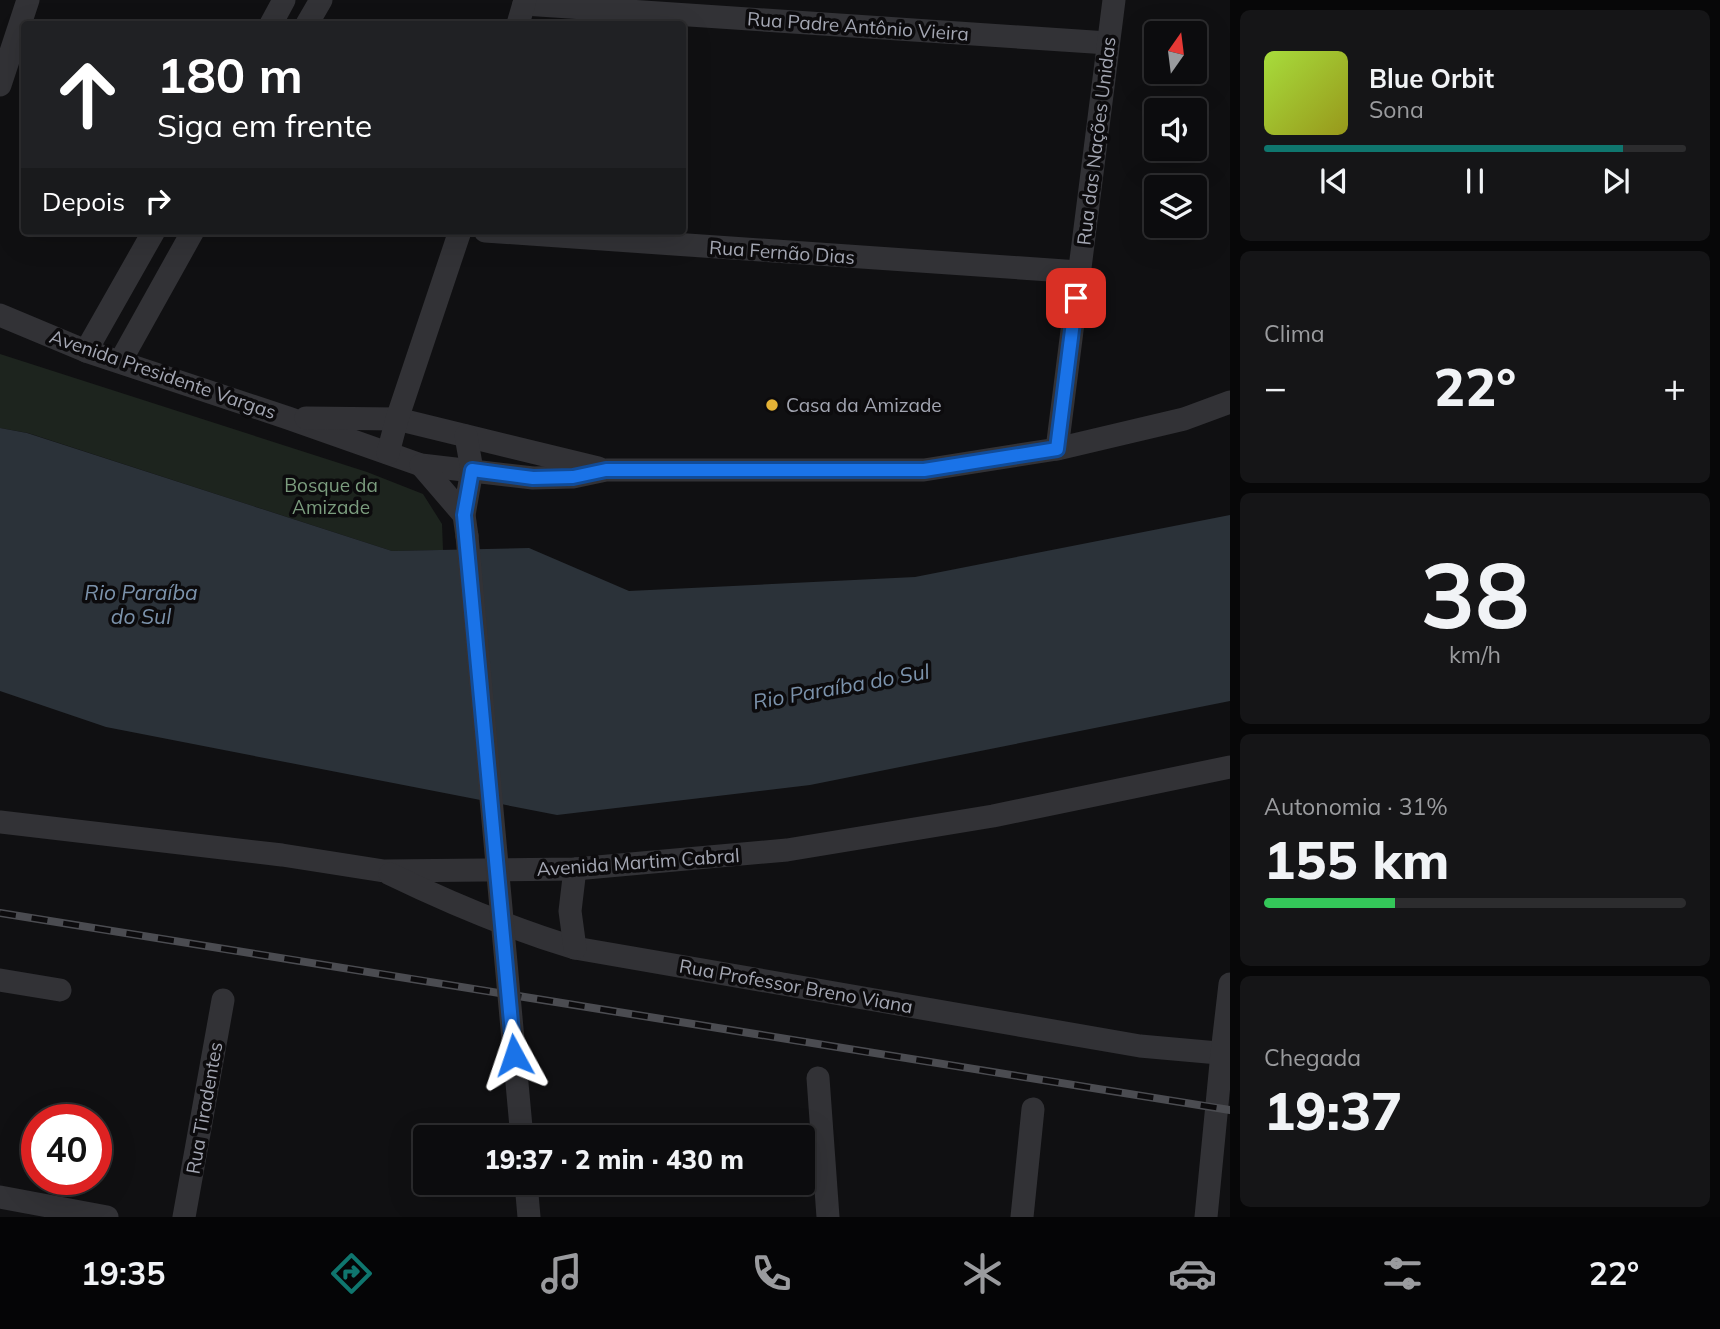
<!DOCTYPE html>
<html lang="pt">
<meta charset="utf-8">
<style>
body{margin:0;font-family:Mulish,sans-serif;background:#151517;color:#f1f3f6;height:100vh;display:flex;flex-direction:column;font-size:26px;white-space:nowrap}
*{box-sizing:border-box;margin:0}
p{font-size:23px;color:#9a9b9e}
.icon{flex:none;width:38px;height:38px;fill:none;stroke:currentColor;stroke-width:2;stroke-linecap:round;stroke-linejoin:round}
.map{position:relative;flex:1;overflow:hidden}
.sheet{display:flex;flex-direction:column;gap:10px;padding:10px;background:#070708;width:490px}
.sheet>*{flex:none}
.banner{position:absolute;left:21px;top:21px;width:665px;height:214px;border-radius:7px;box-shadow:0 7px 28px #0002,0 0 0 2px #2c2c2e;background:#202124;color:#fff;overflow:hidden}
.needle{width:46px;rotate:14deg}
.buttons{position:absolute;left:1144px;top:21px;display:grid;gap:14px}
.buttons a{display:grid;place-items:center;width:63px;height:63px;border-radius:7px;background:#0c0c0e;box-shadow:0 7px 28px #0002,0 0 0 2px #2c2c2e;font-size:35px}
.speed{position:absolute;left:21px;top:1104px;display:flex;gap:14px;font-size:35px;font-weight:700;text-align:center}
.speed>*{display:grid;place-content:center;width:91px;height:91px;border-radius:50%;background:#0c0c0e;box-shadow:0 7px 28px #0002,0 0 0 2px #2c2c2e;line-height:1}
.speed .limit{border:10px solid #d22;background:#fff;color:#111}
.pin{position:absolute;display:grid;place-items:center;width:60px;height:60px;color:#fff;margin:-30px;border-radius:14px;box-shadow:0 4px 10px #0006}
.me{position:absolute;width:77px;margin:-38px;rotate:355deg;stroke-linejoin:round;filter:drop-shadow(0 0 5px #0008)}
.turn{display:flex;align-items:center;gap:24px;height:147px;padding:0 21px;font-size:32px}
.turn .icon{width:91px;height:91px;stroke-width:2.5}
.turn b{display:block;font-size:49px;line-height:60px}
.then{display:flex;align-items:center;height:66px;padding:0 21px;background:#0003;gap:14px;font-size:26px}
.big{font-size:52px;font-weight:800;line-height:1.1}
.sheet .card{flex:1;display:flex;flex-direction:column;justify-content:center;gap:10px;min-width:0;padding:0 24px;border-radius:10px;background:#151517}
.sheet .dial{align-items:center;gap:0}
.dial b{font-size:91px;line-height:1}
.song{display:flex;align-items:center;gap:21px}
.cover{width:84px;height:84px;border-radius:10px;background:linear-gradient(135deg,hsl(80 70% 55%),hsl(60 70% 35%))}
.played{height:7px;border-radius:4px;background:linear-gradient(90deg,#0f766e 85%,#2c2c2e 85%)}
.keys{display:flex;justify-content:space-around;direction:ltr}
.heat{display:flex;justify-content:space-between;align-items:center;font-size:38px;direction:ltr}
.charge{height:10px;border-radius:5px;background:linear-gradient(90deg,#34c759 31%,#2c2c2e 0)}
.trip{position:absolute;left:413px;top:1125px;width:402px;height:70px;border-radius:7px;background:#0c0c0e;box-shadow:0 7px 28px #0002,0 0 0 2px #2c2c2e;font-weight:800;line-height:70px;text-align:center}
.tabs{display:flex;height:112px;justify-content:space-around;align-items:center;background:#050506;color:#9a9b9e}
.tabs .icon{width:49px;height:49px}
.tabs .on{color:#0f766e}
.tabs b{font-size:32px;color:#f1f3f6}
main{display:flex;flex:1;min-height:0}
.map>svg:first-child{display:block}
.green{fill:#1d241e}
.water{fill:#2b3239}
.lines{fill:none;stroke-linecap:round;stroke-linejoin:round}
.minor{stroke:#323236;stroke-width:23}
.rail-casing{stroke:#4b4c51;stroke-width:8}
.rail{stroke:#0c0b0d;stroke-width:5;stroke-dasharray:16;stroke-linecap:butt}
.minor-bridge{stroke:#323236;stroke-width:23}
.route-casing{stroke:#114b97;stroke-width:18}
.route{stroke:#1a73e8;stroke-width:12}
.poi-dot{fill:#e4b236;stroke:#0c0b0d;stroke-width:2.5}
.labels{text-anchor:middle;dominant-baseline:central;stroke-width:7;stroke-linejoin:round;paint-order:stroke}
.street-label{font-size:19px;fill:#a3a6b2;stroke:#0c0b0d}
.poi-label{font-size:19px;fill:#a3a6b2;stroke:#0c0b0d;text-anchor:start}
.park-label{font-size:19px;fill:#7b9c7e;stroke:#0c0b0d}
.water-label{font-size:21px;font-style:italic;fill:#7b92ab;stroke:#0c0b0d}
</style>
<main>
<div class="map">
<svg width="1230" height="1217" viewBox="0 0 1230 1217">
<rect width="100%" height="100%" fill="#101012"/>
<polygon class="green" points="0,354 367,472 423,494 442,524 443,550 392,551 28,433 0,428"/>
<polygon class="water" points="0,428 27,433 392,551 529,548 629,591 915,577 1230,515 1230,701 810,785 557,815 106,727 0,691"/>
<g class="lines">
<g class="minor">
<polyline points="524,4 1108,43"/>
<polyline points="271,24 284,0"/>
<polyline points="307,24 321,0"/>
<polyline points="518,24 525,0"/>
<polyline points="0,85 28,0"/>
<polyline points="485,231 1079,272"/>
<polyline points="0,315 86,351 288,418 421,465 533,478 573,477 606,470 924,470 1057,449 1184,419 1230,402"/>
<polyline points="86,351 154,231"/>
<polyline points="120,362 193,231"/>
<polyline points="306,418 397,419 598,468"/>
<polyline points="466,436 472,470 464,515 467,536"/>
<polyline points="1057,449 1114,0"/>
<polyline points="388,453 397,419 460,231"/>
<polyline points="421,465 464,515"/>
<polyline points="0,822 282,855 384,871 575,869 787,850 993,816 1230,767"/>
<path d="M 390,874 C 452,904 509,928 575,948 L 1140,1046 L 1230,1054"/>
<polyline points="575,948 570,911 575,869"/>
<polyline points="0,980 60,990"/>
<polyline points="818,1078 828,1217"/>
<polyline points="526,1183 529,1217"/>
<polyline points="0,1197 107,1217"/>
<polyline points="184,1217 223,1000"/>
<polyline points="1022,1217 1033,1109"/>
<polyline points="1206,1217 1222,1053 1230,984"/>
</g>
<g class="rail-casing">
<polyline id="rail" points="0,913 1230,1110"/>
</g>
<use href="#rail" class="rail"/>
<polyline class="minor-bridge" points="467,536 522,1138"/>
</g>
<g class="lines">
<g class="route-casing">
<polyline id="route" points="514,1055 464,515 472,470 533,478 573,477 606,470 924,470 1057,449 1076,298"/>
</g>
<use href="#route" class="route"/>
</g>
<circle class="poi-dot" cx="772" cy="405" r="7"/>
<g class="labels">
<g class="street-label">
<text transform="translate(858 26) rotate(4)">Rua Padre Antônio Vieira</text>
<text transform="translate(1096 141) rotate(-83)">Rua das Nações Unidas</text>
<text transform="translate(782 252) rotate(4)">Rua Fernão Dias</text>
<text transform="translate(163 374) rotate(19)">Avenida Presidente Vargas</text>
<text transform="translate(638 862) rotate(-4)">Avenida Martim Cabral</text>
<text transform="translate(796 986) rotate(10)">Rua Professor Breno Viana</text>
<text transform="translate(204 1108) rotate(-80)">Rua Tiradentes</text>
</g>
<g class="poi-label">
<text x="786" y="405">Casa da Amizade</text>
</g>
<g class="park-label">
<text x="331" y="485">Bosque da<tspan x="331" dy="22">Amizade</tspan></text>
</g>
<g class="water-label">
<text x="141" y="592">Rio Paraíba<tspan x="141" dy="24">do Sul</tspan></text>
<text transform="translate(841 686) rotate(-10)">Rio Paraíba do Sul</text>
</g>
</g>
</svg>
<div class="buttons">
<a><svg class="needle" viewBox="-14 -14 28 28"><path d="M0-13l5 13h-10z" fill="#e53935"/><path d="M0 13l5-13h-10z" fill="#9a9b9e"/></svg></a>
<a><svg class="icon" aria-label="sound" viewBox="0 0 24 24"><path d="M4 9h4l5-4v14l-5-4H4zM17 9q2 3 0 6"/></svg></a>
<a><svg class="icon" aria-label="layers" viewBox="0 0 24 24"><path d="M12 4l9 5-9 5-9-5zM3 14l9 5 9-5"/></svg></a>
</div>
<div class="speed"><div class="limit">40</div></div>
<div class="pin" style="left:1076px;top:298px;background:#d93025"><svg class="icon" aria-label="arrive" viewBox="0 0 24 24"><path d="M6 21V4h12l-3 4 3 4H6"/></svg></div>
<svg class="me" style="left:514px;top:1055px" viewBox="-20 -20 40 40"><path d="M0-17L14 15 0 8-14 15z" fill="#1a73e8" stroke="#fff" stroke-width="4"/></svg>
<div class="trip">19:37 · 2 min · 430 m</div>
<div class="banner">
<div class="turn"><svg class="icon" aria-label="ahead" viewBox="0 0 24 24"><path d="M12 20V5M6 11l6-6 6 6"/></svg><div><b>180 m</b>Siga em frente</div></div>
<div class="then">Depois<svg class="icon" aria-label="right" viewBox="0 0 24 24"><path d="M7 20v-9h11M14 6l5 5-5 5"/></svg></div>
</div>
</div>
<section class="sheet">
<div class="card">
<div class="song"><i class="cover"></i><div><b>Blue Orbit</b><p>Sona</p></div></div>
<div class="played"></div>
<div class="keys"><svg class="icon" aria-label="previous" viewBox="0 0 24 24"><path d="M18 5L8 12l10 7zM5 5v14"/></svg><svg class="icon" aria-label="pause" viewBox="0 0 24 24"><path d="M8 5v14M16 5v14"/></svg><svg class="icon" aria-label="next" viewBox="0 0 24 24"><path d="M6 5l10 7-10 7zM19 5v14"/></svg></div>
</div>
<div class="card"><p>Clima</p>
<div class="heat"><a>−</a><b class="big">22°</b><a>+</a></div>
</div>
<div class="card dial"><b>38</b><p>km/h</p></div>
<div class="card"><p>Autonomia · 31%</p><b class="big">155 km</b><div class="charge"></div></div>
<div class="card"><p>Chegada</p><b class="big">19:37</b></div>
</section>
</main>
<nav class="tabs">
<b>19:35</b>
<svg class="icon on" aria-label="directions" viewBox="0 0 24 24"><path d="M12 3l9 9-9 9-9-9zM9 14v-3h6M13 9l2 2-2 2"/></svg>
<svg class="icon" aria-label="music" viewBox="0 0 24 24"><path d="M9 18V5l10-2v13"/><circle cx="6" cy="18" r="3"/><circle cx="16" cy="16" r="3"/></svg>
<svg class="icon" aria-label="phone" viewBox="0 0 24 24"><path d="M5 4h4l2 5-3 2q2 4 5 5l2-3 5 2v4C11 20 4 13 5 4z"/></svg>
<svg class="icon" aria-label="climate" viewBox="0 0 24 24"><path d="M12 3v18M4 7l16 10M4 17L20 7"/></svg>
<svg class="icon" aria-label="car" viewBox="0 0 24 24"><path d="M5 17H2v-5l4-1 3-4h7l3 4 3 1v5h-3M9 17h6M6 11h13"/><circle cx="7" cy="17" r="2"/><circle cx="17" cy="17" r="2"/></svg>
<svg class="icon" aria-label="filters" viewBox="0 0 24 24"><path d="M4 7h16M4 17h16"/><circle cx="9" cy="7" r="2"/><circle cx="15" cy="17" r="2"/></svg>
<b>22°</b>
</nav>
